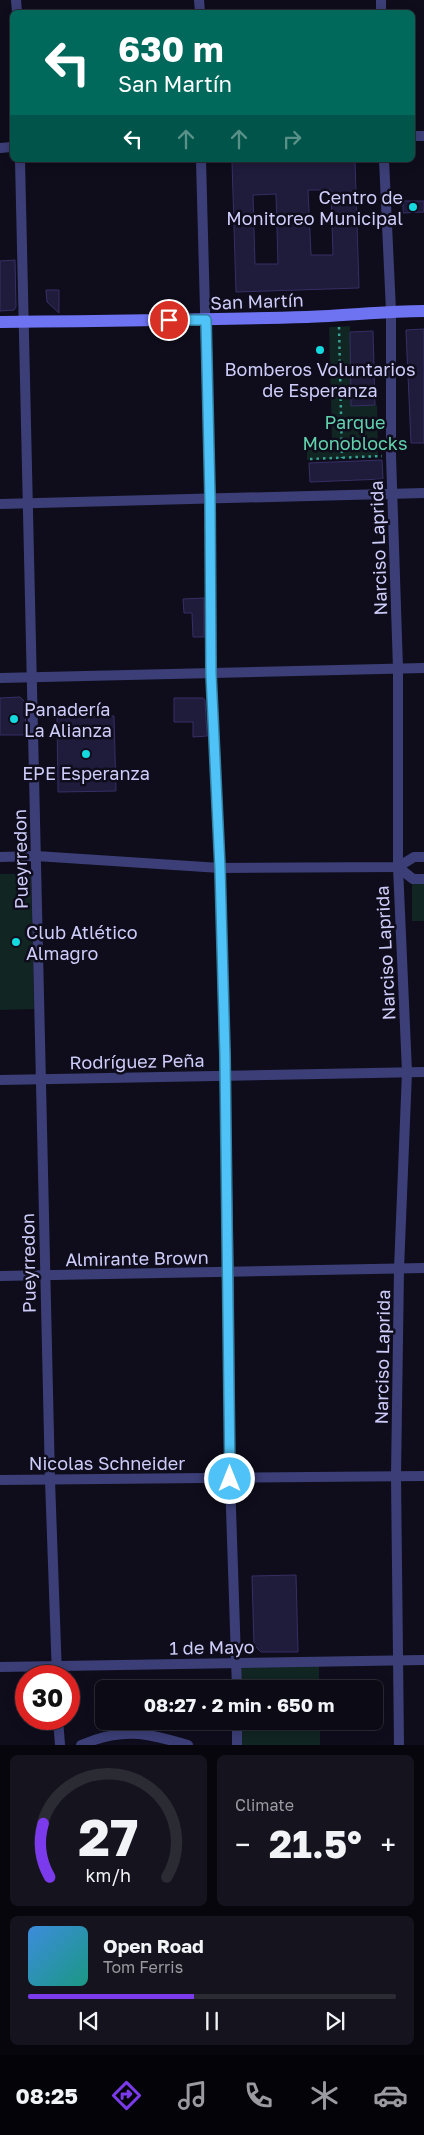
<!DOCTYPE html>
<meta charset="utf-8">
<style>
body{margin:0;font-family:"Golos Text",sans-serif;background:#14131e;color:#f1f3f6;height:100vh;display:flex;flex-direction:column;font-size:19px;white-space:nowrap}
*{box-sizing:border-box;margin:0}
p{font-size:16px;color:#9a9aa0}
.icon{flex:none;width:28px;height:28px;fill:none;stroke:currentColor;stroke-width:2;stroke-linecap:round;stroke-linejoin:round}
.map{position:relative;height:1745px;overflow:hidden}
.details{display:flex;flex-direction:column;gap:10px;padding:10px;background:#06060c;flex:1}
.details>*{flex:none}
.hud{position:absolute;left:10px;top:10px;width:405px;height:152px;border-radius:8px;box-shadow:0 2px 12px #0003,0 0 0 1px #2b2b34;background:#00695c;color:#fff;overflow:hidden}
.speed{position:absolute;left:15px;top:1665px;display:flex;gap:10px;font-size:25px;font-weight:700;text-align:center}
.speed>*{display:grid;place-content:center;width:65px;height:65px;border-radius:50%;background:#0b0a15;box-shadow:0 2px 12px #0003,0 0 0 1px #2b2b34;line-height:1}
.speed .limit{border:8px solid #d22;background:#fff;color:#111}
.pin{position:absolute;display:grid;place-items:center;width:42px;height:42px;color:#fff;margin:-21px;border:2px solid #fff;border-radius:50%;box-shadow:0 1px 5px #0007}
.me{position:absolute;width:55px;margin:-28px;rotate:0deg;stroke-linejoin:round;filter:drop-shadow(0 0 4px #0008)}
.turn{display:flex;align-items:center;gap:18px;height:105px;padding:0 25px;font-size:22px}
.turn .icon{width:65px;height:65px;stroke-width:2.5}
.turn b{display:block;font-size:35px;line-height:42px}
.lanes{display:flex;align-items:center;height:48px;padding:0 25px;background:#0003;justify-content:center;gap:25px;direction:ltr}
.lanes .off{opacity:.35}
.big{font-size:38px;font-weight:700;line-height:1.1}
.details .widget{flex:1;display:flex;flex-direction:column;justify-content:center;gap:8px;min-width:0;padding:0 18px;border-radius:8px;background:#14131e}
.details .dial{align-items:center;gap:0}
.dial svg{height:130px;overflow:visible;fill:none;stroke:#2b2b34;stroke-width:7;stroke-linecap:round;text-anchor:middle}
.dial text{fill:#f1f3f6;stroke:none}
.song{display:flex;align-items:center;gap:15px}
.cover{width:60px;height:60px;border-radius:8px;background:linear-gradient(135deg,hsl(210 70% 55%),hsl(170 70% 35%))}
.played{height:5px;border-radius:2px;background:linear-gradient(90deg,#7c3aed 45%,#2b2b34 45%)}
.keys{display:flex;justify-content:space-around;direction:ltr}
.heat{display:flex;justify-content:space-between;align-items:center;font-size:28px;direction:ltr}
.details .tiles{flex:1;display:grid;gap:10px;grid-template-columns:1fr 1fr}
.widget:last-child{grid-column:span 2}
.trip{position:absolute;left:95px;top:1680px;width:288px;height:50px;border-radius:8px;background:#0b0a15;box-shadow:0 2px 12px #0003,0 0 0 1px #2b2b34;font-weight:700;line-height:50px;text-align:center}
.menu{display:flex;height:80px;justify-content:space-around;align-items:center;background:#040408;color:#9a9aa0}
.menu .icon{width:35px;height:35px}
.menu .current{color:#7c3aed}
.menu b{font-size:22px;color:#f1f3f6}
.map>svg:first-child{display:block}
.green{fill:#112523}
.building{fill:#1f1b3b;stroke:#362f65;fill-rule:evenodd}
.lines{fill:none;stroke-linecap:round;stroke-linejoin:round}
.path{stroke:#38a395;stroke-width:2.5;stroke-dasharray:2.5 4;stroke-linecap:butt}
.street{stroke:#3c3f77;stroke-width:10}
.secondary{stroke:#6d73f1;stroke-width:12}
.route-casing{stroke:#337fa1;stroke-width:12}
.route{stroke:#4fc3f7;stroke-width:9}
.poi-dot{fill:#15d9de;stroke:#0f0d1c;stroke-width:2}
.labels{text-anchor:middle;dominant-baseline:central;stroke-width:5;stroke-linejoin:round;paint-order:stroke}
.poi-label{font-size:18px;fill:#cecdfa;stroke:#0f0d1c}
.street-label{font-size:18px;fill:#cecdfa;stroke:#0f0d1c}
.park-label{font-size:18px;fill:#61d2ad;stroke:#0f0d1c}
</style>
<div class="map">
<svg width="424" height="1745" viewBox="0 0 424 1745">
<rect width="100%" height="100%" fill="#0f0d1c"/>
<g class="green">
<polygon points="350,326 351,406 377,405 378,457 307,460 307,441 332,440 329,327"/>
<polygon points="0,874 31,874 34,1009 0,1010"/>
<rect x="412" y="883" width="12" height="38"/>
<polygon points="319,1661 319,1689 237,1689 237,1663"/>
<polygon points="104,1689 104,1721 158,1721 158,1724 102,1727 100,1690"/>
<rect x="237" y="1721" width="83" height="24"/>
</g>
<g class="building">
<path d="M 355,160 L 359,288 L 236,292 L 232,161 ZM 308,190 L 331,190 L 333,255 L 311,255 ZM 276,194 L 278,264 L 255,264 L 253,195 Z"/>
<polygon points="403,201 424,201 424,212 403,213"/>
<polygon points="15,260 16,307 14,310 0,311 0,261"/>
<polygon points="46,290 59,290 59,313 47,302"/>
<polygon points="424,329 424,443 411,443 406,330"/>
<polygon points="373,331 375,405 351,406 350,332"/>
<polygon points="382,460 383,479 310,482 309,463"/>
<polygon points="204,598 204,637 193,637 192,613 184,613 183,599"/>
<polygon points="20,697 25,702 26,735 0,735 0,698"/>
<polygon points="174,698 203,698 205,700 207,736 193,737 193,722 174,722"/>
<polygon points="114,716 116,791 58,792 57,717"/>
<polygon points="296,1575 298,1652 261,1652 254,1645 252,1576"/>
</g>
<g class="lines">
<g class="path">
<polyline points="339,327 342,458"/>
<polyline points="310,459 382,456"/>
</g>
<g class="street">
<polyline points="16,0 17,12"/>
<polyline points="199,0 200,12"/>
<polyline points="381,0 381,12"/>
<polyline points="412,136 424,136"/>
<polyline points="0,148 12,147"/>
<polyline points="20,160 50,1480 57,1676"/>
<polyline points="201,160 210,498 211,674 220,868 229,1273 230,1479 237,1689"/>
<polyline points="384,160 391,311 391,456 398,668 398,867 407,1072 399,1269 396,1476 399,1745"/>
<polyline points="0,504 424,493"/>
<polyline points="0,678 424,668"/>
<polyline points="0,857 36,856 220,868 398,867 414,857 424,857"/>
<polyline points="398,867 413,879 424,879"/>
<polyline points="0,1080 424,1072"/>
<polyline points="0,1276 424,1268"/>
<polyline points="0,1480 424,1476"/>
<polyline points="0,1667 424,1660"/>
<polyline points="58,1719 60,1745"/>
<polyline points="237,1721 237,1745"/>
<path d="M 81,1745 C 123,1727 146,1733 188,1745"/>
</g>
<path class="secondary" d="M 0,322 C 102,321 205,320 307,317 C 346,316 385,311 424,311"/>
</g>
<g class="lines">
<g class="route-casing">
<polyline id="route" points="169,320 206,320 210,498 211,674 220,868 225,1056 230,1479"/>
</g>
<use href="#route" class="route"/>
</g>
<g class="poi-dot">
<circle cx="413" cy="207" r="5"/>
<circle cx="320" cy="350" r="5"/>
<circle cx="14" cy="719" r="5"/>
<circle cx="86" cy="754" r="5"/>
<circle cx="16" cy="942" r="5"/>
</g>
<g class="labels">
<g class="poi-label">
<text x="403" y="197" text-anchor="end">Centro de<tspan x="403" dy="21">Monitoreo Municipal</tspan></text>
<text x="320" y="369">Bomberos Voluntarios<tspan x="320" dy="21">de Esperanza</tspan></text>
<text x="24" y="709" text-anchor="start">Panadería<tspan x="24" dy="21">La Alianza</tspan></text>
<text x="86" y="773">EPE Esperanza</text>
<text x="26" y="932" text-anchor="start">Club Atlético<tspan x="26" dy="21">Almagro</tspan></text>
</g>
<g class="street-label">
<text transform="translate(257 301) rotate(-2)">San Martín</text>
<text transform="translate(378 548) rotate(-92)">Narciso Laprida</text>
<text transform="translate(20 859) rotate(-91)">Pueyrredon</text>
<text transform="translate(385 953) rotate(-93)">Narciso Laprida</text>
<text transform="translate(137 1061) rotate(-1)">Rodríguez Peña</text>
<text transform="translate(137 1258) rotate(-1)">Almirante Brown</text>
<text transform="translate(28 1263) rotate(-91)">Pueyrredon</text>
<text transform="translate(382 1357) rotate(-89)">Narciso Laprida</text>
<text x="107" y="1463">Nicolas Schneider</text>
<text transform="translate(212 1647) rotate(-1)">1 de Mayo</text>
</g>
<g class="park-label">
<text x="355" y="422">Parque<tspan x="355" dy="21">Monoblocks</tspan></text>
</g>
</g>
</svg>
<div class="speed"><div class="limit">30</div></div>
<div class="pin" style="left:169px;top:320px;background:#d93025"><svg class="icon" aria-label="arrive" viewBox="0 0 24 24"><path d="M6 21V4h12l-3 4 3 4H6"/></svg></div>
<svg class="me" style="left:230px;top:1479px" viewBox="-20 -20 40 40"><circle r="17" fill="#4fc3f7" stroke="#fff" stroke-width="3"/><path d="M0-11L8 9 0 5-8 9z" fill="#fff"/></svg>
<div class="trip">08:27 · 2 min · 650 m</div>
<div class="hud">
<div class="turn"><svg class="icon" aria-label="left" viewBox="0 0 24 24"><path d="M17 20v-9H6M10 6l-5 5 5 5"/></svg><div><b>630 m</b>San Martín</div></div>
<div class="lanes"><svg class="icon" aria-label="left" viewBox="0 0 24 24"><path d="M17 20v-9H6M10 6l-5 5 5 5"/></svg><svg class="icon off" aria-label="ahead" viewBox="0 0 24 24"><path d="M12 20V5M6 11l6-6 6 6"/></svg><svg class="icon off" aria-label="ahead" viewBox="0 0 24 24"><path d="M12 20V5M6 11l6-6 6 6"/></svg><svg class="icon off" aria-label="right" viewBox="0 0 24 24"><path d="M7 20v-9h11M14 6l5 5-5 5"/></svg></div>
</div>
</div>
<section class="details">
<div class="tiles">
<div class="widget dial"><svg viewBox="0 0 100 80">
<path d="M14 69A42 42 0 1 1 86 69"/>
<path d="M14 69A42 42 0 0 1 10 36" stroke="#7c3aed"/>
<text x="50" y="56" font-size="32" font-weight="700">27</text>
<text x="50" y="72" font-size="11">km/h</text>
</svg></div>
<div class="widget"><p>Climate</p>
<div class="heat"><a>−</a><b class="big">21.5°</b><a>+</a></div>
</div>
<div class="widget">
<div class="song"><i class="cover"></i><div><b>Open Road</b><p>Tom Ferris</p></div></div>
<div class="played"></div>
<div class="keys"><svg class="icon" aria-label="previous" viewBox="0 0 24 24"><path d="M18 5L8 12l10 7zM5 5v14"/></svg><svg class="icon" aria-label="pause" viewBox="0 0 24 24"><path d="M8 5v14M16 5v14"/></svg><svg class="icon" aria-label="next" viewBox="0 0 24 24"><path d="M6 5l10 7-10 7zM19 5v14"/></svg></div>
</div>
</div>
</section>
<nav class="menu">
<b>08:25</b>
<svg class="icon current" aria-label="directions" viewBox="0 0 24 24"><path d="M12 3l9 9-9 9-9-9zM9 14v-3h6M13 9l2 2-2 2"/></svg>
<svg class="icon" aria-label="music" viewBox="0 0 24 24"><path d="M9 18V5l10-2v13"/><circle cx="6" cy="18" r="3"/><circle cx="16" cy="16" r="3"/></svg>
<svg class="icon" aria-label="phone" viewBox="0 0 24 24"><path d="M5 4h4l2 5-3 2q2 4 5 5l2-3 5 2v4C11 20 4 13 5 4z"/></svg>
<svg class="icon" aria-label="climate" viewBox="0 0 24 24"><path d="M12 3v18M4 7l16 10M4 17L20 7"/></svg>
<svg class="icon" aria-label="car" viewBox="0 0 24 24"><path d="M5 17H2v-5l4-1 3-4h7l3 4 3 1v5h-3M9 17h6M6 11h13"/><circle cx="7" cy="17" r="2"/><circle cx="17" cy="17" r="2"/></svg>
</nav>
